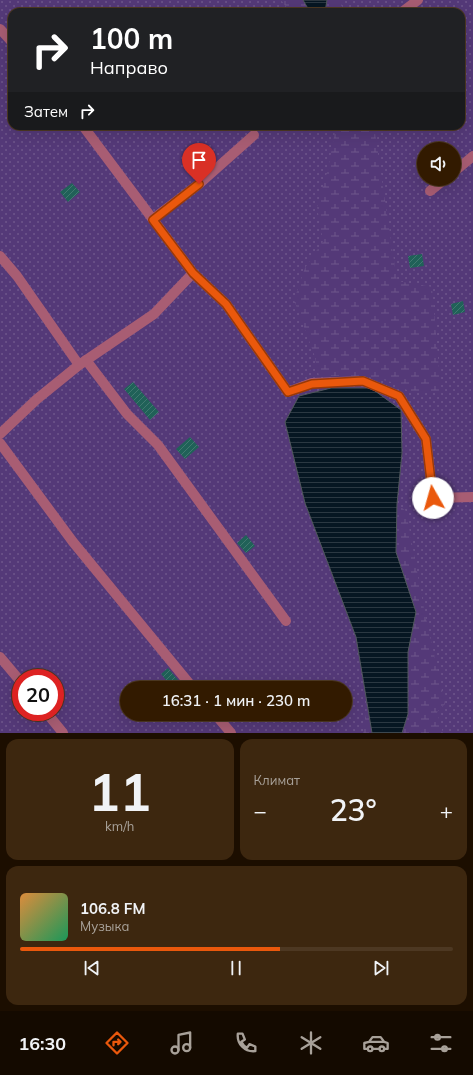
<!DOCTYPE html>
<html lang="ru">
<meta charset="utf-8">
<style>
body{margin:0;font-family:Mulish,sans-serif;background:#3d270f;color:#f1f3f6;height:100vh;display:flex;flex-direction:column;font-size:15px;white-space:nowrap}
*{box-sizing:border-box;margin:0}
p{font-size:13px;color:#a8a199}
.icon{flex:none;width:22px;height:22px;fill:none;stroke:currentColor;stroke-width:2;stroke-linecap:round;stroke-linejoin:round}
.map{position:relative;height:733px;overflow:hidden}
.side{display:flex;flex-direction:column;gap:6px;padding:6px;background:#1c0e00;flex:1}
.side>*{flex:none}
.banner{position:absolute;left:8px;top:8px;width:457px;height:122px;border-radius:12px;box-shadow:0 4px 16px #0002,0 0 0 1px #4d3822;background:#202124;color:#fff;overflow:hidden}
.tools{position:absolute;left:417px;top:142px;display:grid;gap:8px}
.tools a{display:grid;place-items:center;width:44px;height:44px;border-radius:50%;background:#321a00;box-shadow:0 4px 16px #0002,0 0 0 1px #4d3822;font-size:20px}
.speed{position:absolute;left:12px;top:669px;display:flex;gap:8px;font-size:20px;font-weight:700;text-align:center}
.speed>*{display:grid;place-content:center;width:52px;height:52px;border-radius:50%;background:#321a00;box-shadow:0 4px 16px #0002,0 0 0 1px #4d3822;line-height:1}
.speed .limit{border:6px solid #d22;background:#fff;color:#111}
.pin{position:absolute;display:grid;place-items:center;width:34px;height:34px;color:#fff;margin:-41px -17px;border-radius:50% 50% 50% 0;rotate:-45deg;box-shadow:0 0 4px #0007}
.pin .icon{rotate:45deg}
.me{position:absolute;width:44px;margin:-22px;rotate:353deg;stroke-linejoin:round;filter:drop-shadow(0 0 3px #0008)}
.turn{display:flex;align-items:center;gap:14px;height:84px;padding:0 16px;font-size:18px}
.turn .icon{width:52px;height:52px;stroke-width:2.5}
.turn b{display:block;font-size:28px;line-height:34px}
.then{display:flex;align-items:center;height:38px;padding:0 16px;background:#0003;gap:8px;font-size:15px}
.big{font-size:30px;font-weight:600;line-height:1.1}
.side .widget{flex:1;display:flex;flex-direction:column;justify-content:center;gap:6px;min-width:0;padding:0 14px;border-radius:12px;background:#3d270f}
.side .dial{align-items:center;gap:0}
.dial b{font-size:52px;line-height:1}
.song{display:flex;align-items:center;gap:12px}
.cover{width:48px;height:48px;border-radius:6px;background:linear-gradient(135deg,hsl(30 70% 55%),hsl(150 70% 35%))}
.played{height:4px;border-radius:2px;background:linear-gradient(90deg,#ea580c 60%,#4d3822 60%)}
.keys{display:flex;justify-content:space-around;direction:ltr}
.heat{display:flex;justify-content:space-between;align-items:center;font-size:22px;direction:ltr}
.side .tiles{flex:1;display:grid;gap:6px;grid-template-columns:1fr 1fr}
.widget:last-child{grid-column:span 2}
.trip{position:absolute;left:120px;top:681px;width:232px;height:40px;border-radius:20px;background:#321a00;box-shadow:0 4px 16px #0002,0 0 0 1px #4d3822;font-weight:600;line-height:40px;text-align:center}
.tab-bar{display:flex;height:64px;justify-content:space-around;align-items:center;background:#140a00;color:#a8a199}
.tab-bar .icon{width:28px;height:28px}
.tab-bar .on{color:#ea580c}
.tab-bar b{font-size:18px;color:#f1f3f6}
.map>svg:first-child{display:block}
.green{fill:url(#green-dots);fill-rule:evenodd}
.wetland{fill:url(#wetland-marsh)}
.water{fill:url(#water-rules);stroke:#50575c}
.building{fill:url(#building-hatch)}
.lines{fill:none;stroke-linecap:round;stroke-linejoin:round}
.minor{stroke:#a85d73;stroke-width:10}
.route-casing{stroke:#983908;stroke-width:10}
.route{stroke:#ea580c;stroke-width:7}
</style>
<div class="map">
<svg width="473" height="733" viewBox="0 0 473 733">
<defs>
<pattern id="green-dots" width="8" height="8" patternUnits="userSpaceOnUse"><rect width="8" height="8" fill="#543978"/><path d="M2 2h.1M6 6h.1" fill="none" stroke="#6e568b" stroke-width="1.8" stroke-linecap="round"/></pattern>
<pattern id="wetland-marsh" width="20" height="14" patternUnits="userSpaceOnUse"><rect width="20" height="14" fill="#543978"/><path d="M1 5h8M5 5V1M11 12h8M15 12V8" fill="none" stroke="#6e568b"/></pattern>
<pattern id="water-rules" width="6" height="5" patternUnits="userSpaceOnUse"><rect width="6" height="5" fill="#061622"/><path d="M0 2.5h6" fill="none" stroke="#2b3842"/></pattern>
<pattern id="building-hatch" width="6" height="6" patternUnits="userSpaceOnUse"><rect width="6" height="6" fill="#206158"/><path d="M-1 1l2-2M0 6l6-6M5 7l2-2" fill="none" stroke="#417870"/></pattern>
</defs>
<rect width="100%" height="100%" fill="#432200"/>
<path class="green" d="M 0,0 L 473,0 L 473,733 L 0,733 ZM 12,12 L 461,12 L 461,126 L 12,126 ZM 424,149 L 454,149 L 454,179 L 424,179 ZM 21,678 L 55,678 L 55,712 L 21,712 ZM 127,688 L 345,688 L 345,714 L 127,714 Z"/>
<g class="wetland">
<polygon points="281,0 340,0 344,12 290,12"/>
<polygon points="336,126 374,126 397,281 432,287 441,392 411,392 391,382 364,376 319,376 314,354 294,300 305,268 323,241 317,207 328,169"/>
<polygon points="397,504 406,511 424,609 445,704 437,712 443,733 363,733 367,708 356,637 416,612 396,552"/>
</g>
<g class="water">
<polygon points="303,0 327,0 325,12 310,12"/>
<polygon points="331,388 371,388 401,410 402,453 397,504 396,552 416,612 408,652 408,714 402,733 372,733 356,637 305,503 285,422 299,396"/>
</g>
<g class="building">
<polygon points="72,183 80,192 68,202 60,192"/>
<polygon points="422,254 424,266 410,268 408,256"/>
<polygon points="463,301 465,312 453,315 451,304"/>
<polygon points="133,382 159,412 150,420 124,389"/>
<polygon points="190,437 199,447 185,459 176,449"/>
<polygon points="246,535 255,546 246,553 237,543"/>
<polygon points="168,668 178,680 171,686 161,674"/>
</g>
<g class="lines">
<g class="minor">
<polyline points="402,12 418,0"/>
<polyline points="0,29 12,42"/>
<polyline points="83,126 193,273 226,304 288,392 312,383 363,381 399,396 426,439 433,498 473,497"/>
<polyline points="454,172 473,156"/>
<polyline points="430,191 445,179"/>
<polyline points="153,219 199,184 254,135"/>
<polyline points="0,256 17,276 79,365"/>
<polyline points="86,360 127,414 158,445 286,621"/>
<polyline points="0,434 37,399 79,365 154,314 193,273"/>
<polyline points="0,443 73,542 193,688"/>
<polyline points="0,657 21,682"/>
<polyline points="46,712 63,733"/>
<polyline points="215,714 231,733"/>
</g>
</g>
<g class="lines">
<g class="route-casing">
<polyline id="route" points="199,184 153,220 193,273 226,304 288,392 312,384 363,381 399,396 426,439 433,498"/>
</g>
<use href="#route" class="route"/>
</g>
</svg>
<div class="tools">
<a><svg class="icon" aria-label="sound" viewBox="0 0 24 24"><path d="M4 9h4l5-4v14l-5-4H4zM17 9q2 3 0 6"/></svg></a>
</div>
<div class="speed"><div class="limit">20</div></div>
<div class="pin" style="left:199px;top:184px;background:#d93025"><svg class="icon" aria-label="arrive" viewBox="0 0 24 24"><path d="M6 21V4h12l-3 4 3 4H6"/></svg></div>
<svg class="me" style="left:433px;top:498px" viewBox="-20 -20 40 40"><circle r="19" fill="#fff"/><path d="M0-13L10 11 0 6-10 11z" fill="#ea580c"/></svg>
<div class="trip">16:31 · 1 мин · 230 m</div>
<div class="banner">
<div class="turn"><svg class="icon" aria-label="right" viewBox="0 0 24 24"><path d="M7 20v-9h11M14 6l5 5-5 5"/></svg><div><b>100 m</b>Направо</div></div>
<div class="then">Затем<svg class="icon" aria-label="right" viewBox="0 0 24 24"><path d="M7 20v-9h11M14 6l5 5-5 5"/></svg></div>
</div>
</div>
<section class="side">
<div class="tiles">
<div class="widget dial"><b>11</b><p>km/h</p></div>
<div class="widget"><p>Климат</p>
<div class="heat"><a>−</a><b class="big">23°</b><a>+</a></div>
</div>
<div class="widget">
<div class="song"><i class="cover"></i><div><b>106.8 FM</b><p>Музыка</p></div></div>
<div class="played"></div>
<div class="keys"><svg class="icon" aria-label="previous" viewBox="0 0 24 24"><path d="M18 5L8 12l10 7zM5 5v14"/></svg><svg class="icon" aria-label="pause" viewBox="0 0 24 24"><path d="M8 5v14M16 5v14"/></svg><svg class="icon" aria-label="next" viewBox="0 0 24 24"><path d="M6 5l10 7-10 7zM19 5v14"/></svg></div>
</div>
</div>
</section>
<nav class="tab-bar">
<b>16:30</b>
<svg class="icon on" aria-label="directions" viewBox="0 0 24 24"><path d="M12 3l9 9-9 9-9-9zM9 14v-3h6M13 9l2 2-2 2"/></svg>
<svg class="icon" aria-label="music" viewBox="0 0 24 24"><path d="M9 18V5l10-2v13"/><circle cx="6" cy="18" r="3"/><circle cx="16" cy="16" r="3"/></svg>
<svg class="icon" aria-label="phone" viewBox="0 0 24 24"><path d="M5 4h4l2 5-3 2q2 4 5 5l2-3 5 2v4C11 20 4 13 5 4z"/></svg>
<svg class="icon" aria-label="climate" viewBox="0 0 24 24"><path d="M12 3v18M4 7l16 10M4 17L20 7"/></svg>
<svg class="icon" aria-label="car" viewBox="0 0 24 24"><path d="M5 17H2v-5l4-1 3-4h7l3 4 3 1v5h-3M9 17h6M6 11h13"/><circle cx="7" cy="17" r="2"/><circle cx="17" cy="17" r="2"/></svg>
<svg class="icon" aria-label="filters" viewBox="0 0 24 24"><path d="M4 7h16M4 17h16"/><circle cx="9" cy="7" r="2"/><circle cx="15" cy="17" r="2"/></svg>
</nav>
